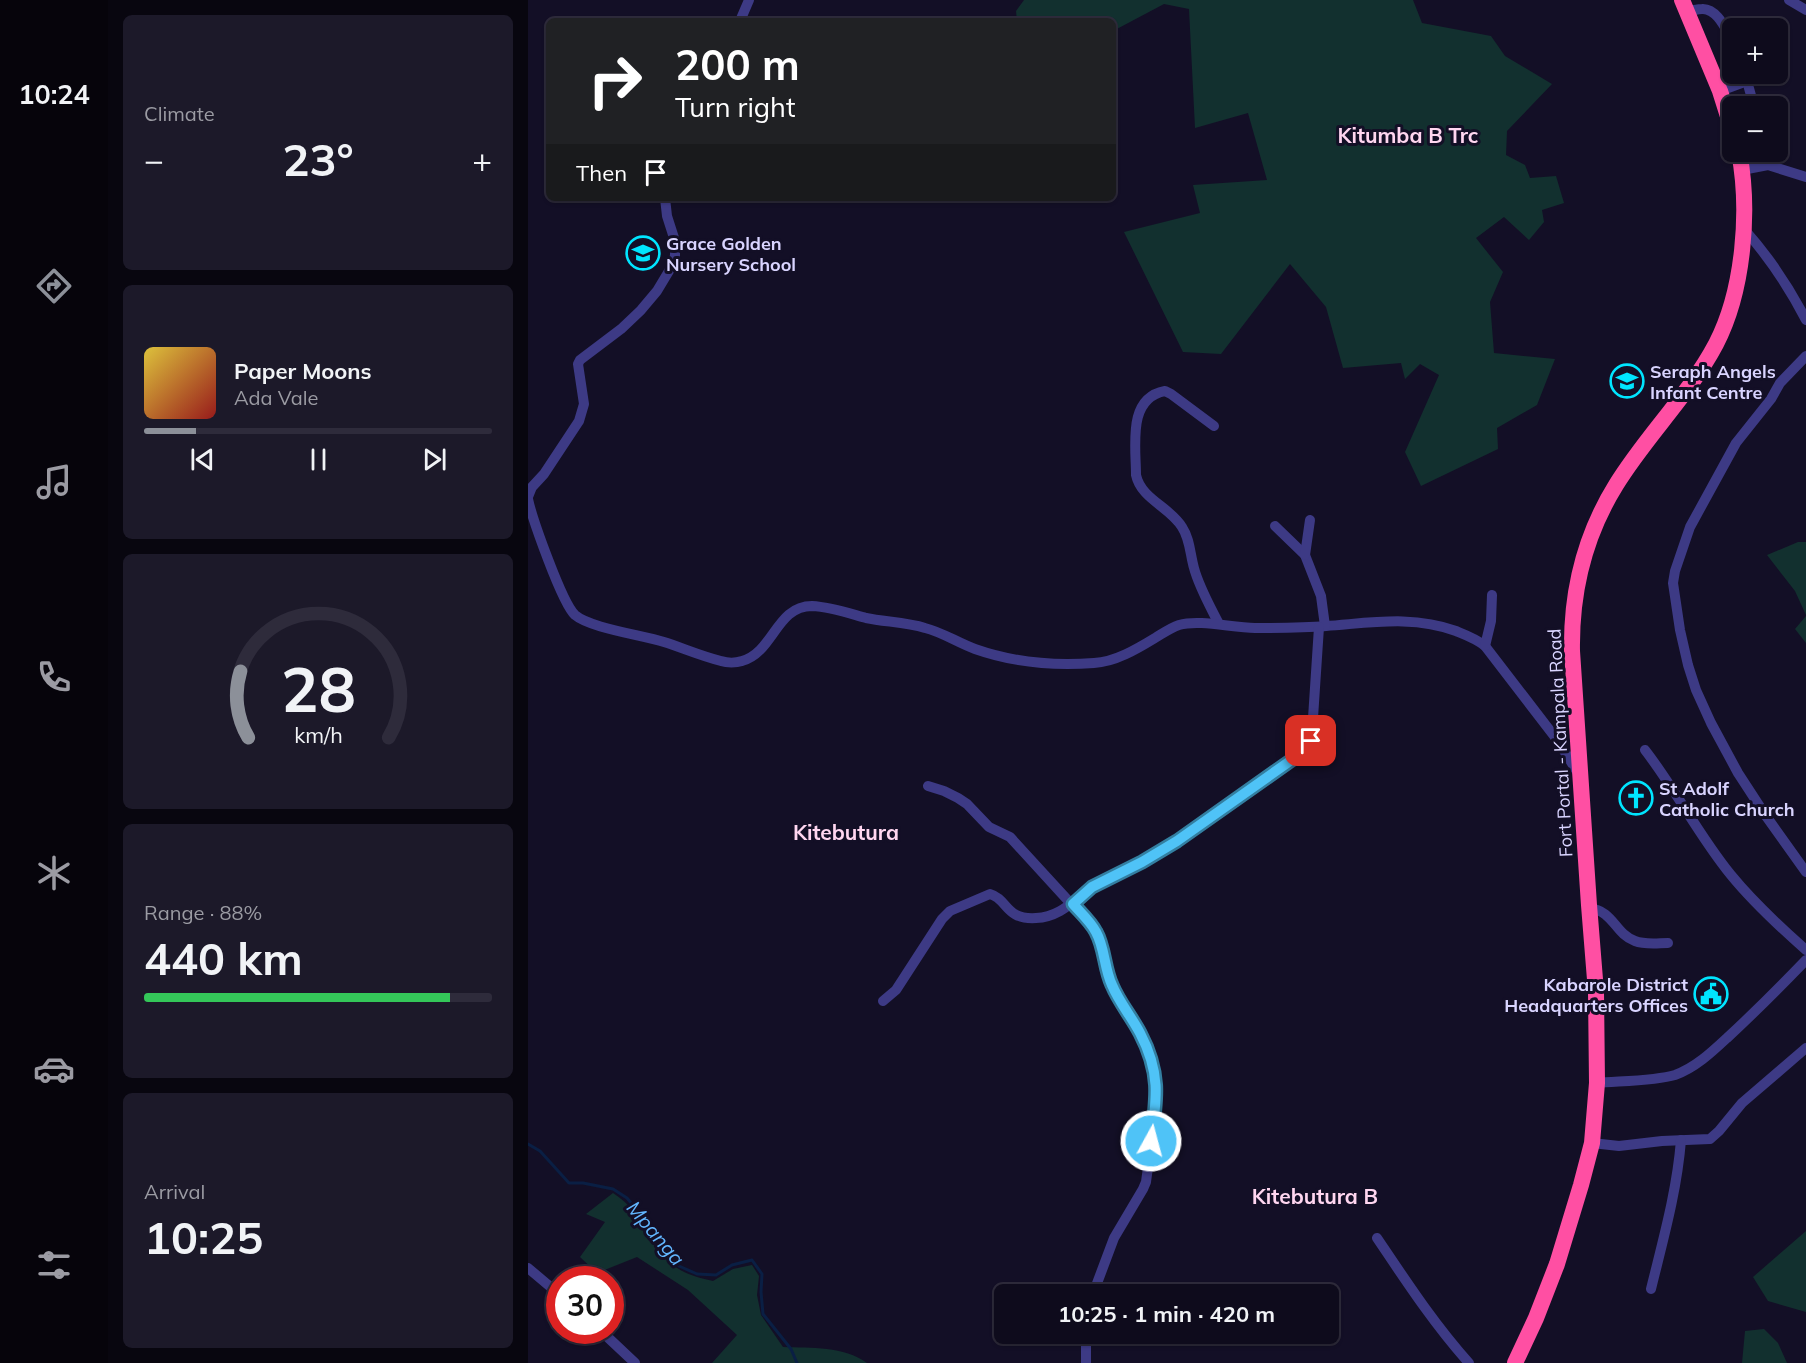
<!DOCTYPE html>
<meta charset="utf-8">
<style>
body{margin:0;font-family:Mulish,sans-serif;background:#1c1929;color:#f1f3f6;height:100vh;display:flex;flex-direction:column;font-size:22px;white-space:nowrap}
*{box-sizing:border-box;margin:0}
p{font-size:20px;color:#9b9ba3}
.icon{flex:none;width:33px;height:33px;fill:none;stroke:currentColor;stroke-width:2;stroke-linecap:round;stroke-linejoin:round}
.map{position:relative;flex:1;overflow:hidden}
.drawer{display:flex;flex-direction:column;gap:15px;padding:15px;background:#08060f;width:420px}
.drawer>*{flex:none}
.banner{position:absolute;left:18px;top:18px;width:570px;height:183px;border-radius:9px;box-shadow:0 2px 4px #0004,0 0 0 2px #2e2b3b;background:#202124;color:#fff;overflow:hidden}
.buttons{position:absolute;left:1194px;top:18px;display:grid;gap:12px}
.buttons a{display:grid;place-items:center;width:66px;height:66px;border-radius:9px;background:#0e0b1c;box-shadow:0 2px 4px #0004,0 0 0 2px #2e2b3b;font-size:30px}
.speed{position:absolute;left:18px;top:1266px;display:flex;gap:12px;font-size:30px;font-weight:700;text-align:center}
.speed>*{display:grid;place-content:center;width:78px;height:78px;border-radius:50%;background:#0e0b1c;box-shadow:0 2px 4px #0004,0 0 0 2px #2e2b3b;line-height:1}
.speed .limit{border:9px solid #d22;background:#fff;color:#111}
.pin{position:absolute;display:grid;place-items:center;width:51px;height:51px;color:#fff;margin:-26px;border-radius:12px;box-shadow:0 3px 9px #0006}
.me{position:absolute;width:66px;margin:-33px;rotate:7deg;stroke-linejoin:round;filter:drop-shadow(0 0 4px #0008)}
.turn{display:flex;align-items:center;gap:21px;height:126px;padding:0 30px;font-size:27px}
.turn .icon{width:78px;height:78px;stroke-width:2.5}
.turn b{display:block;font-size:42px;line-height:51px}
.then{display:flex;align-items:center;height:57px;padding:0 30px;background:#0003;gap:12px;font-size:22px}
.big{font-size:45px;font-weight:700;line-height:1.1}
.drawer .card{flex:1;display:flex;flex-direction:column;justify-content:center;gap:9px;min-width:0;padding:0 21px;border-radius:9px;background:#1c1929}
.drawer .dial{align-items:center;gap:0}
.dial svg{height:156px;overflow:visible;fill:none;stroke:#2e2b3b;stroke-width:7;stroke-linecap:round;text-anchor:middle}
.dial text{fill:#f1f3f6;stroke:none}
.song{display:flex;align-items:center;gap:18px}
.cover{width:72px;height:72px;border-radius:9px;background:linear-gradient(135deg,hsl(50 70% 55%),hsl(0 70% 35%))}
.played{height:6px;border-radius:3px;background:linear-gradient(90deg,#8c9099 15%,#2e2b3b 15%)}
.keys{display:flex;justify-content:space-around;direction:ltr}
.heat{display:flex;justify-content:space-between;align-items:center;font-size:33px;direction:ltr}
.charge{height:9px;border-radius:4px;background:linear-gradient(90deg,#34c759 88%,#2e2b3b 0)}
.trip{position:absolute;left:466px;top:1284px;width:345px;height:60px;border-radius:9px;background:#0e0b1c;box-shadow:0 2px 4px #0004,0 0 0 2px #2e2b3b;font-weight:700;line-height:60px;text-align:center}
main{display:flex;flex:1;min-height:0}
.tab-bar{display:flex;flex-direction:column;width:108px;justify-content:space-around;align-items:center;background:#06040b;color:#9b9ba3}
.tab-bar .icon{width:42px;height:42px}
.tab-bar .selected{color:#8c9099}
.tab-bar b{font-size:27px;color:#f1f3f6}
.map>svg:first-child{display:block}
.green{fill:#12302f}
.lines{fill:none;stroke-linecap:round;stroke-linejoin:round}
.stream{stroke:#0a1f44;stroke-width:3}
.minor{stroke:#3d3a85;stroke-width:10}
.highway{stroke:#ff4fa3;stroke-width:16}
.route-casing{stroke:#337fa1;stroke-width:15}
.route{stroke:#4fc3f7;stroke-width:10}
.labels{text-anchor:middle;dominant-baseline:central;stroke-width:6;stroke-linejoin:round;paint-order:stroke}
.poi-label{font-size:18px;font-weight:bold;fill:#d9d4ff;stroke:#130f26;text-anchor:start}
.street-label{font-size:18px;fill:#d9d4ff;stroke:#130f26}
.water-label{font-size:20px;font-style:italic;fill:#62b6ff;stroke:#130f26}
.quarter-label{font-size:21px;font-weight:bold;fill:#ffd6f0;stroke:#130f26}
</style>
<main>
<nav class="tab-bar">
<b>10:24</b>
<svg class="icon selected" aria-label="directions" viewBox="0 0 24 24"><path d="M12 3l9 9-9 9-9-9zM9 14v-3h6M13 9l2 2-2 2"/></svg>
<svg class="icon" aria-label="music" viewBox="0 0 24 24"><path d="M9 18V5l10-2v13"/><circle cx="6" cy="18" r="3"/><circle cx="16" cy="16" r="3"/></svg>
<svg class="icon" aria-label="phone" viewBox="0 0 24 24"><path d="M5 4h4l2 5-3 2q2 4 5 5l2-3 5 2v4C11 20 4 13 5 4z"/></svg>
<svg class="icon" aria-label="climate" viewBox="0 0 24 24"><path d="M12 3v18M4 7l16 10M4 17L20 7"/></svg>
<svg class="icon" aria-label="car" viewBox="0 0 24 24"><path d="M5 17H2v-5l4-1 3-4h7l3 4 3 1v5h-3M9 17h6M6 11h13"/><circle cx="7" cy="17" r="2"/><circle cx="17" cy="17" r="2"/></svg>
<svg class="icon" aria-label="filters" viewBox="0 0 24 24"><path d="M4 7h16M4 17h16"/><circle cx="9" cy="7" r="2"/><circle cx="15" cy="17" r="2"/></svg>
</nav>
<section class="drawer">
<div class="card"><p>Climate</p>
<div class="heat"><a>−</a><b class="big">23°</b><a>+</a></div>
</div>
<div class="card">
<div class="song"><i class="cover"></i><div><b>Paper Moons</b><p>Ada Vale</p></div></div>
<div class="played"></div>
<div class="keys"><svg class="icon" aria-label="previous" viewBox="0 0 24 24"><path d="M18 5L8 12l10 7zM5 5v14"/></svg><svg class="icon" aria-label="pause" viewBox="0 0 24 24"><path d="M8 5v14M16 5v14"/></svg><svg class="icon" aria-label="next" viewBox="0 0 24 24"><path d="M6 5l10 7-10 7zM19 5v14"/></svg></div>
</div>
<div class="card dial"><svg viewBox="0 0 100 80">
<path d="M14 69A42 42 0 1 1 86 69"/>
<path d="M14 69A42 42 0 0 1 10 35" stroke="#8c9099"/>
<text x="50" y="56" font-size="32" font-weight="700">28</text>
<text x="50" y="72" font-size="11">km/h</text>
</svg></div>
<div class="card"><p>Range · 88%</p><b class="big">440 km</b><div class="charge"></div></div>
<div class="card"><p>Arrival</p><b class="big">10:25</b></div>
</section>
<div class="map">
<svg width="1278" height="1363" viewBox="0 0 1278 1363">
<rect width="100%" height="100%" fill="#130f26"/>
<g class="green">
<polygon points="496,0 885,0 894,23 963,36 977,56 1024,84 979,131 978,155 997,165 1002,178 1028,176 1036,203 1014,210 1016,222 1001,240 976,217 948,238 975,272 962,302 966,353 1027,359 1009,405 969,428 970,449 893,486 877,452 911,375 892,364 877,379 873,363 815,368 798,307 762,264 693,354 655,352 596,232 672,213 665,185 739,180 720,113 667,128 661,9 636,4 585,31 585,21 489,21 488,11"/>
<polygon points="1270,542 1278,542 1278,615 1267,591 1239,555"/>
<polygon points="1278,616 1278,643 1267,629"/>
<path d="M 85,1193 C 101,1203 116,1222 126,1238 C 132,1248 136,1257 145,1265 C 156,1274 171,1278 185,1281 L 205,1269 L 224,1265 L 231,1276 L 229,1295 L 233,1315 L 255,1347 C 283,1348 316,1346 339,1363 L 184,1363 L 209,1335 L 160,1290 L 109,1257 L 69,1273 L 52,1257 L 77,1222 L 58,1214 Z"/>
<polygon points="1278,1231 1278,1312 1240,1301 1225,1277"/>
<polygon points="1236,1329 1250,1343 1259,1363 1214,1363 1217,1331"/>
</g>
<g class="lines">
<polyline class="stream" points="0,1144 12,1151 41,1183 55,1183 85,1189 99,1198 127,1232 136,1249 151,1266 169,1274 188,1275 204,1265 224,1260 234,1274 233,1292 235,1314 263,1349 269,1363"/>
<g class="minor">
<polyline points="1261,0 1278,10"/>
<path d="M 1159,11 C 1164,11 1169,9 1174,9 C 1189,8 1198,30 1204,40"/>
<polyline points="212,21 221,0"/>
<polyline points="1217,74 1226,106"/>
<polyline points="1192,91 1219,81"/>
<polyline points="1238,152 1240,165"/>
<polyline points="1214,170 1240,165 1278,177"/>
<path d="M 1216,229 C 1241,257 1261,287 1278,320"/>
<polyline points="1278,356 1252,383 1243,399 1208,443 1162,527 1147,571 1145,583 1152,630 1160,665 1168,690 1183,723 1210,773 1238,816 1278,872"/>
<path d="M 686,426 L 643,394 L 637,391 C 599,398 608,446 608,475 C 613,499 642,507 654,527 C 662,539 662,554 666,568 C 671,587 682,606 691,624"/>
<polyline points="0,497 4,487 16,474 51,421 56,404 50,364 52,360 93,329 113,310 129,291 141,271 147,256 147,241 139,216 137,198"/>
<path d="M 0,499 C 4,518 34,603 47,615 C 62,628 114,635 136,642 C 155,648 173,656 193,661 C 199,663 208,663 214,661 C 246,652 248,606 284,606 C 303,607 320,613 338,618 C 357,622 378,622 397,628 C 414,632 430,643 447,649 C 484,662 527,666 566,663 C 587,662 609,649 627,638 C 634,634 642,628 651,625 C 672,619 704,628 727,628 C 750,628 775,628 798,626 C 842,623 885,615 928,631 C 938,635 949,639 957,646 L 1030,741 L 1050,773"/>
<polyline points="747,526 777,555 793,596 797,626"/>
<polyline points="777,555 782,520"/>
<polyline points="957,646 963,621 964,595"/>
<path d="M 1117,750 C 1148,790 1171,836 1203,875 C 1225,902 1252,927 1278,950"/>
<path d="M 400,786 L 416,791 L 430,798 L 439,804 L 461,827 L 482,837 L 568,931 C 575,948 576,967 583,984 C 597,1016 623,1041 628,1076 C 632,1106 622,1150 618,1182 L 615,1189 L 586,1238 L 565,1294"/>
<path d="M 1061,908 C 1086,911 1086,933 1107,941 C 1117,945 1130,943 1140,943"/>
<path d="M 355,1001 L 368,990 L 414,919 L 422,911 L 462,894 C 480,899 477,920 508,918 C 532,917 546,900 563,888 C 579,877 600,871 616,861 C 648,842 678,821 708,799 C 731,783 756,767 779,749 L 783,741 L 784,733 L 791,627"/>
<path d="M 1069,1083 C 1091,1081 1127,1081 1147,1075 C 1167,1068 1184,1052 1199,1038 C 1226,1013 1252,987 1278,960"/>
<polyline points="1064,1143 1091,1146 1134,1141 1182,1139 1191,1131 1214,1103 1278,1048"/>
<path d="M 849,1238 C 878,1281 906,1324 941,1363"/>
<polyline points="0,1268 32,1295"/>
<path d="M 1123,1289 C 1135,1240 1149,1191 1153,1140"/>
<polyline points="72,1330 107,1363"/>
<polyline points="558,1363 558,1334"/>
</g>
<g class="highway">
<polyline points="1154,0 1192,91 1204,129"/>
<path d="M 987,1363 L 1008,1318 L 1029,1264 L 1053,1185 L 1064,1143 L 1069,1083 L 1068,992 L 1061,905 L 1044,651 C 1043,592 1057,535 1088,485 C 1118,436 1161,395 1188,344 C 1216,290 1222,210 1211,152"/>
</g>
</g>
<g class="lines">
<g class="route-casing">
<path id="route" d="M 623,1141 C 629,1098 633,1073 612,1033 C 603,1016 591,1002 584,985 C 576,968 577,948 568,932 C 563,922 552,912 545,904 L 564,887 L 614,862 L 649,841 L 772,754 L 779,749 L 783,741"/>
</g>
<use href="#route" class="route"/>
</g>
<defs>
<g id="school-ring" transform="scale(1.725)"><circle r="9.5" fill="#130f26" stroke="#00e5ff" stroke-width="1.5"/><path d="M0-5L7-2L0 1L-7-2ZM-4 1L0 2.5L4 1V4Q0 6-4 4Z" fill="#00e5ff"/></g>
<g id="church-ring" transform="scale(1.725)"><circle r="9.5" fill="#130f26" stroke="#00e5ff" stroke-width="1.5"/><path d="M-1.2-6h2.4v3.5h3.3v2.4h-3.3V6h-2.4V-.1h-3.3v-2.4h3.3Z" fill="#00e5ff"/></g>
<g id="civic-ring" transform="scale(1.725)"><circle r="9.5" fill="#130f26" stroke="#00e5ff" stroke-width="1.5"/><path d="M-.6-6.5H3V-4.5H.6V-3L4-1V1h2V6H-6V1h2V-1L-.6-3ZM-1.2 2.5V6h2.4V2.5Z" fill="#00e5ff"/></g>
</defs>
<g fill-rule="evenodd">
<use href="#school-ring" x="115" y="253"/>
<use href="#school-ring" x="1099" y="381"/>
<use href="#church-ring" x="1108" y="798"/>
<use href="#civic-ring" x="1183" y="994"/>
</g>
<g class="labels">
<g class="poi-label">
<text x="138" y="243">Grace Golden<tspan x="138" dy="21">Nursery School</tspan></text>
<text x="1122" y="371">Seraph Angels<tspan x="1122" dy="21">Infant Centre</tspan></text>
<text x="1131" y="788">St Adolf<tspan x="1131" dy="21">Catholic Church</tspan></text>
<text x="1160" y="984" text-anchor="end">Kabarole District<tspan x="1160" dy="21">Headquarters Offices</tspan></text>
</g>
<g class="street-label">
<text transform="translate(1032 743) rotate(-93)">Fort Portal - Kampala Road</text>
</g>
<g class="water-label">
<text transform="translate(128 1233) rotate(50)">Mpanga</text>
</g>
<g class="quarter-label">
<text x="880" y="135">Kitumba B Trc</text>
<text x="318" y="832">Kitebutura</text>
<text x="787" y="1196">Kitebutura B</text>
</g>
</g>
</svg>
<div class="buttons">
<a>+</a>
<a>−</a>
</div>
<div class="speed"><div class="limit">30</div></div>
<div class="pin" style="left:783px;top:741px;background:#d93025"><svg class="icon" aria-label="arrive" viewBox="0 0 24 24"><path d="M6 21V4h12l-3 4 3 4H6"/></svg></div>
<svg class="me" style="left:623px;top:1141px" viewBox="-20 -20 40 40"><circle r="17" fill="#4fc3f7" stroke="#fff" stroke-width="3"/><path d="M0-11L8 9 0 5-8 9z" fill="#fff"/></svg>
<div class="trip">10:25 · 1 min · 420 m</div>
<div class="banner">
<div class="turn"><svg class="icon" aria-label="right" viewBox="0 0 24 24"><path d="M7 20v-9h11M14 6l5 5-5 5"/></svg><div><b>200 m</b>Turn right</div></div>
<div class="then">Then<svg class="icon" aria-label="arrive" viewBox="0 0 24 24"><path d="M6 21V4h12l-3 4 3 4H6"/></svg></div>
</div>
</div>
</main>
